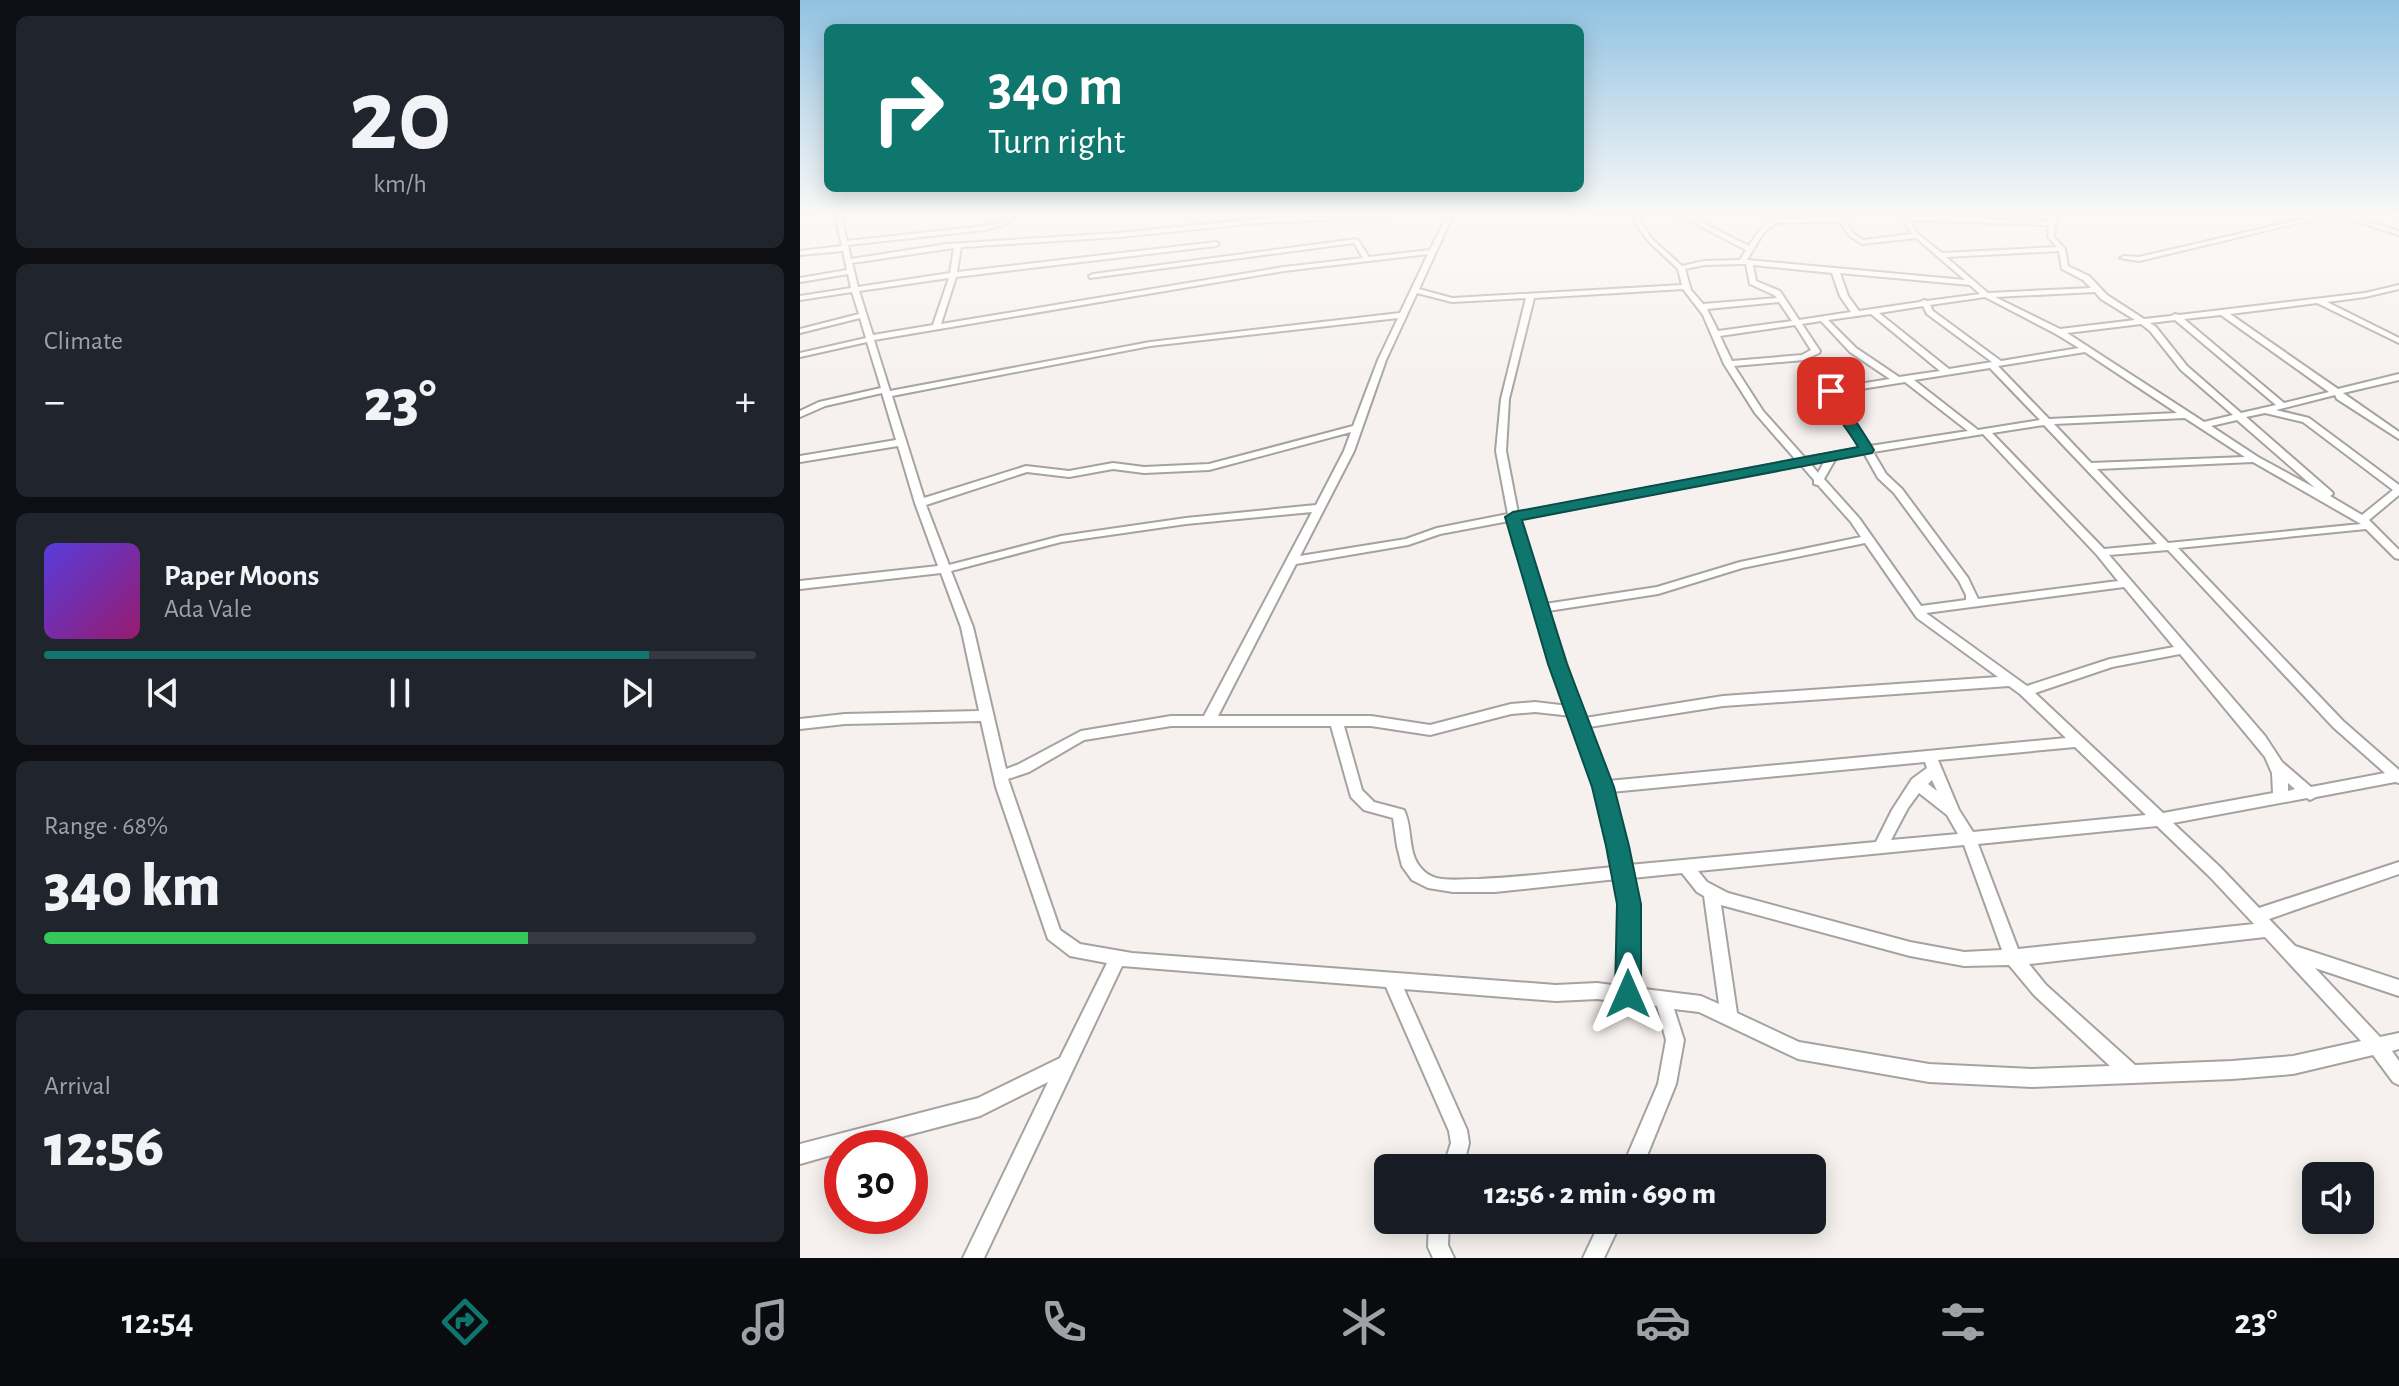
<!DOCTYPE html>
<meta charset="utf-8">
<style>
body{margin:0;font-family:"Alegreya Sans",sans-serif;background:#20242c;color:#f1f3f6;height:100vh;display:flex;flex-direction:column;font-size:30px;white-space:nowrap}
*{box-sizing:border-box;margin:0}
p{font-size:26px;color:#9ea1a6}
.icon{flex:none;width:44px;height:44px;fill:none;stroke:currentColor;stroke-width:2;stroke-linecap:round;stroke-linejoin:round}
.map{position:relative;flex:1;overflow:hidden}
.side{display:flex;flex-direction:column;gap:16px;padding:16px;background:#0d0f14;width:800px}
.side>*{flex:none}
.top-card{position:absolute;left:24px;top:24px;width:760px;height:168px;border-radius:12px;box-shadow:0 4px 20px #0003;background:#0f766e;color:#fff;overflow:hidden}
.buttons{position:absolute;left:1502px;top:1162px;display:grid;gap:16px}
.buttons a{display:grid;place-items:center;width:72px;height:72px;border-radius:12px;background:#171b24;box-shadow:0 4px 20px #0003;font-size:40px}
.speed{position:absolute;left:24px;top:1130px;display:flex;gap:16px;font-size:40px;font-weight:700;text-align:center}
.speed>*{display:grid;place-content:center;width:104px;height:104px;border-radius:50%;background:#171b24;box-shadow:0 4px 20px #0003;line-height:1}
.speed .limit{border:12px solid #d22;background:#fff;color:#111}
.pin{position:absolute;display:grid;place-items:center;width:68px;height:68px;color:#fff;margin:-34px;border-radius:16px;box-shadow:0 4px 12px #0006}
.me{position:absolute;width:88px;margin:-44px;rotate:0deg;stroke-linejoin:round;filter:drop-shadow(0 0 6px #0008)}
.turn{display:flex;align-items:center;gap:28px;height:168px;padding:0 32px;font-size:36px}
.turn .icon{width:104px;height:104px;stroke-width:2.5}
.turn b{display:block;font-size:56px;line-height:68px}
.big{font-size:60px;font-weight:800;line-height:1.1}
.side .card{flex:1;display:flex;flex-direction:column;justify-content:center;gap:12px;min-width:0;padding:0 28px;border-radius:12px;background:#20242c}
.side .dial{align-items:center;gap:0}
.dial b{font-size:104px;line-height:1}
.song{display:flex;align-items:center;gap:24px}
.cover{width:96px;height:96px;border-radius:12px;background:linear-gradient(135deg,hsl(250 70% 55%),hsl(320 70% 35%))}
.played{height:8px;border-radius:4px;background:linear-gradient(90deg,#0f766e 85%,#363941 85%)}
.keys{display:flex;justify-content:space-around;direction:ltr}
.heat{display:flex;justify-content:space-between;align-items:center;font-size:44px;direction:ltr}
.charge{height:12px;border-radius:6px;background:linear-gradient(90deg,#34c759 68%,#363941 0)}
.trip{position:absolute;left:574px;top:1154px;width:452px;height:80px;border-radius:12px;background:#171b24;box-shadow:0 4px 20px #0003;font-weight:800;line-height:80px;text-align:center}
.tabs{display:flex;height:128px;justify-content:space-around;align-items:center;background:#090b0e;color:#9ea1a6}
.tabs .icon{width:56px;height:56px}
.tabs .active{color:#0f766e}
.tabs b{font-size:36px;color:#f1f3f6}
main{display:flex;flex:1;min-height:0}
.map>svg:first-child{display:block}
.lines{fill:none;stroke-linecap:round;stroke-linejoin:round}
.minor-casing{stroke:#a6a29f;stroke-width:4}
.minor{fill:#fff;fill-rule:evenodd}
.route{fill:#0f766e;stroke:#0a4d48;stroke-width:2}
</style>
<main>
<section class="side">
<div class="card dial"><b>20</b><p>km/h</p></div>
<div class="card"><p>Climate</p>
<div class="heat"><a>−</a><b class="big">23°</b><a>+</a></div>
</div>
<div class="card">
<div class="song"><i class="cover"></i><div><b>Paper Moons</b><p>Ada Vale</p></div></div>
<div class="played"></div>
<div class="keys"><svg class="icon" aria-label="previous" viewBox="0 0 24 24"><path d="M18 5L8 12l10 7zM5 5v14"/></svg><svg class="icon" aria-label="pause" viewBox="0 0 24 24"><path d="M8 5v14M16 5v14"/></svg><svg class="icon" aria-label="next" viewBox="0 0 24 24"><path d="M6 5l10 7-10 7zM19 5v14"/></svg></div>
</div>
<div class="card"><p>Range · 68%</p><b class="big">340 km</b><div class="charge"></div></div>
<div class="card"><p>Arrival</p><b class="big">12:56</b></div>
</section>
<div class="map">
<svg width="1599" height="1258" viewBox="0 0 1599 1258">
<rect width="100%" height="100%" fill="#f6f1ee"/>
<g class="lines">
<g class="minor-casing">
<g id="minor">
<path d="M 35,215 L 41,215 L 47,241 L 185,226 L 202,222 L 208,215 L 214,216 L 206,224 L 185,230 L 48,245 L 51,259 L 147,244 L 319,233 L 457,219 L 588,215 L 585,217 L 457,223 L 319,237 L 161,247 L 157,272 L 416,242 L 419,244 L 416,246 L 156,277 L 141,324 L 484,267 L 563,258 L 554,243 L 290,278 L 289,276 L 293,274 L 556,239 L 558,240 L 569,257 L 630,250 L 647,215 L 653,215 L 619,289 L 652,298 L 882,285 L 878,269 L 848,241 L 834,221 L 837,215 L 843,215 L 840,221 L 852,239 L 882,266 L 904,261 L 940,260 L 946,250 L 879,215 L 887,215 L 949,246 C 957,233 969,215 985,215 L 981,219 L 1038,218 L 1036,215 L 1042,215 L 1053,233 L 1063,240 L 1112,234 L 1099,215 L 1249,221 L 1250,215 L 1256,215 L 1256,221 L 1258,223 L 1255,225 L 1254,237 L 1265,249 L 1268,266 L 1289,276 L 1307,295 L 1344,319 L 1371,316 L 1375,314 L 1379,315 L 1565,293 L 1599,285 L 1599,289 L 1565,297 L 1527,302 L 1599,338 L 1599,343 L 1517,303 L 1430,314 L 1538,389 L 1599,374 L 1599,380 L 1543,393 L 1599,432 L 1599,439 L 1537,399 L 1535,395 L 1476,410 L 1509,418 L 1599,485 L 1599,495 L 1569,520 L 1599,550 L 1599,559 L 1595,558 L 1566,529 L 1378,548 L 1543,721 L 1599,770 L 1599,783 L 1595,782 L 1516,797 L 1510,800 L 1507,798 L 1373,823 L 1420,867 L 1459,908 L 1599,862 L 1599,874 L 1469,919 L 1495,946 L 1599,980 L 1599,996 L 1515,968 L 1580,1037 L 1599,1033 L 1599,1049 L 1592,1051 L 1599,1061 L 1599,1085 L 1593,1082 L 1573,1055 L 1493,1074 L 1432,1079 L 1232,1087 L 1129,1082 L 998,1059 L 899,1012 L 874,1009 L 884,1040 L 876,1084 L 842,1168 L 822,1168 L 858,1084 L 866,1040 L 857,1006 L 797,999 L 756,1001 L 604,989 L 667,1130 L 669,1143 L 663,1168 L 643,1168 L 651,1143 L 649,1131 L 586,987 L 322,966 L 184,1258 L 163,1258 L 248,1082 L 180,1116 L 59,1148 L 42,1148 L 42,1152 L 0,1164 L 0,1144 L 178,1098 L 260,1058 L 307,963 L 270,956 L 248,939 L 196,787 L 181,721 L 45,724 L 0,729 L 0,719 L 45,714 L 179,711 L 161,627 L 141,573 L 0,589 L 0,581 L 138,566 L 115,503 L 98,446 L 0,462 L 0,456 L 96,440 L 82,393 L 25,406 L 0,417 L 0,411 L 19,402 L 81,388 L 67,342 L 0,357 L 0,353 L 66,338 L 60,318 L 0,333 L 0,329 L 59,314 L 52,292 L 0,300 L 0,296 L 51,288 L 48,274 L 0,282 L 0,278 L 47,270 L 43,251 L 0,255 L 0,251 L 42,246 ZM 1109,220 L 1249,225 L 1248,237 L 1257,247 L 1142,253 L 1118,234 ZM 1040,222 L 1049,235 L 1062,244 L 1116,238 L 1165,280 L 947,260 L 964,232 L 976,223 ZM 154,248 L 150,273 L 58,287 L 52,263 ZM 1259,251 L 1262,269 L 1283,280 L 1291,288 L 1188,293 L 1146,257 ZM 628,254 L 600,313 L 350,342 L 90,391 L 74,340 L 484,271 ZM 942,264 L 946,264 L 950,284 L 974,295 L 977,298 L 903,304 L 891,290 L 885,269 L 904,265 ZM 953,265 L 1032,273 L 1040,296 L 1051,312 L 999,320 L 980,291 L 956,281 ZM 1040,273 L 1170,285 L 1180,294 L 1127,301 L 1124,300 L 1120,302 L 1059,311 L 1048,296 ZM 149,278 L 133,325 L 73,335 L 59,291 ZM 883,289 L 903,315 L 924,364 L 955,413 L 996,460 L 718,513 L 706,451 L 709,399 L 734,298 ZM 1295,292 L 1301,299 L 1335,320 L 1260,329 L 1195,297 ZM 617,293 L 652,302 L 726,298 L 701,399 L 696,451 L 708,514 L 637,528 L 606,539 L 500,556 L 554,451 L 586,360 ZM 1185,297 L 1256,334 L 1279,348 L 1201,361 L 1133,311 L 1130,305 ZM 979,302 L 992,321 L 918,331 L 907,309 ZM 1123,306 L 1127,314 L 1192,362 L 1149,369 L 1079,313 ZM 1071,314 L 1140,371 L 1099,377 L 1056,348 L 1028,320 ZM 1421,315 L 1529,392 L 1484,403 L 1384,319 ZM 598,318 L 578,360 L 553,426 L 409,464 L 344,467 L 313,463 L 269,471 L 226,466 L 124,498 L 92,396 L 350,346 ZM 1375,320 L 1476,405 L 1441,413 L 1387,366 L 1356,327 L 1350,323 ZM 1021,321 L 1050,352 L 1090,379 L 1028,389 L 1027,391 L 1032,408 L 1043,417 L 1061,448 L 1005,458 L 963,411 L 934,366 L 1004,360 L 1019,353 L 1020,351 L 1002,324 ZM 1341,324 L 1350,331 L 1381,370 L 1433,415 L 1404,422 L 1267,333 ZM 995,325 L 1011,350 L 1002,355 L 932,361 L 920,336 ZM 1285,352 L 1377,413 L 1249,419 L 1198,366 ZM 1190,368 L 1240,420 L 1178,430 L 1114,380 ZM 1105,382 L 1168,431 L 1070,446 L 1050,413 L 1041,407 L 1036,393 ZM 1465,413 L 1503,422 L 1593,490 L 1562,515 L 1530,496 L 1533,494 L 1532,492 L 1446,417 ZM 1385,418 L 1445,457 L 1291,463 L 1254,424 ZM 1437,420 L 1515,488 L 1458,457 L 1411,426 ZM 1244,425 L 1357,544 L 1304,549 L 1192,433 ZM 551,432 L 544,451 L 516,505 L 386,518 L 261,536 L 149,565 L 126,505 L 227,472 L 269,477 L 313,469 L 344,473 L 409,470 ZM 1183,434 L 1297,555 L 1318,581 L 1178,599 L 1168,578 L 1102,489 L 1086,474 L 1073,452 ZM 1064,453 L 1078,478 L 1094,493 L 1159,581 L 1166,595 L 1166,600 L 1121,606 L 1059,518 L 1024,479 L 1036,458 ZM 1025,460 L 1018,473 L 1010,463 ZM 1453,462 L 1561,524 L 1368,543 L 1297,469 ZM 1001,465 L 1014,480 L 1014,484 L 1018,485 L 1051,522 L 1061,537 L 940,562 L 857,587 L 745,604 L 723,542 L 719,519 ZM 512,512 L 404,716 L 371,716 L 281,731 L 219,764 L 206,769 L 173,627 L 151,571 L 261,542 L 386,524 ZM 709,521 L 713,542 L 769,706 L 735,702 L 711,704 L 630,725 L 571,716 L 418,716 L 496,564 L 608,545 L 640,534 ZM 1065,543 L 1117,618 L 1198,677 L 923,696 L 785,718 L 748,611 L 858,594 L 942,568 ZM 1368,550 L 1533,727 L 1585,773 L 1511,787 L 1482,762 L 1465,736 L 1309,555 ZM 1324,587 L 1374,647 L 1310,659 L 1227,686 L 1126,613 ZM 1380,654 L 1465,757 L 1472,773 L 1473,793 L 1363,813 L 1235,693 L 1312,667 ZM 1209,686 L 1220,694 L 1266,738 L 808,781 L 789,727 L 923,706 ZM 735,712 L 772,716 L 796,787 L 814,867 C 769,871 724,877 679,879 C 665,879 650,881 636,878 C 630,876 625,873 621,868 C 607,853 613,828 604,810 L 574,802 L 562,790 L 544,726 L 571,726 L 630,735 L 711,714 ZM 371,726 L 531,726 L 551,797 L 564,810 L 593,818 L 597,846 L 602,866 L 612,880 L 628,888 L 653,892 L 695,892 L 817,879 L 821,904 L 820,986 L 797,983 L 756,985 L 332,953 L 280,944 L 260,930 L 208,779 L 229,772 L 284,740 ZM 1275,747 L 1346,815 L 1173,832 L 1159,810 L 1138,760 ZM 1125,762 L 1127,768 L 1112,779 L 1092,810 L 1076,842 L 829,865 L 811,792 ZM 1132,780 L 1137,791 L 1128,784 ZM 1488,783 L 1495,789 L 1488,791 ZM 1119,793 L 1147,815 L 1158,834 L 1091,840 L 1108,808 ZM 1357,826 L 1410,877 L 1454,924 L 1218,949 L 1178,844 ZM 1164,845 L 1202,950 L 1164,952 L 1110,942 L 928,893 L 907,882 L 898,871 ZM 882,873 L 897,892 L 904,896 L 919,1004 L 901,996 L 836,988 L 837,904 L 832,878 ZM 921,905 L 1110,956 L 1164,966 L 1209,965 L 1234,995 L 1310,1066 L 1232,1069 L 1129,1064 L 999,1042 L 937,1013 ZM 1465,937 L 1561,1041 L 1493,1056 L 1432,1061 L 1335,1065 L 1246,985 L 1229,964 Z"/>
<polygon points="1520,215 1532,215 1339,261 1320,258 1324,256 1339,257"/>
<polygon points="1537,215 1547,215 1599,231 1599,235"/>
<polygon points="629,1220 649,1220 648,1245 654,1258 633,1258 628,1247"/>
<polygon points="801,1220 822,1220 804,1258 783,1258"/>
</g>
</g>
<use href="#minor" class="minor"/>
</g>
<linearGradient id="sky" x2="0" y2="1"><stop stop-color="#90c2e2"/><stop offset="0.55" stop-color="#fbf9f7"/><stop offset="1" stop-color="#fbf9f7" stop-opacity="0"/></linearGradient>
<rect width="1599" height="391" fill="url(#sky)"/>
<path class="route" d="M 1031,387 L 1036,389 C 1047,410 1061,428 1074,450 L 1072,453 L 722,520 L 767,664 L 814,787 L 829,846 L 841,904 L 841,994 L 837,1003 L 828,1006 L 819,1003 L 815,994 L 817,904 L 806,846 L 792,787 L 748,664 L 705,517 L 713,512 L 1058,447 C 1047,427 1031,412 1024,391 Z"/>
</svg>
<div class="buttons">
<a><svg class="icon" aria-label="sound" viewBox="0 0 24 24"><path d="M4 9h4l5-4v14l-5-4H4zM17 9q2 3 0 6"/></svg></a>
</div>
<div class="speed"><div class="limit">30</div></div>
<div class="pin" style="left:1031px;top:391px;background:#d93025"><svg class="icon" aria-label="arrive" viewBox="0 0 24 24"><path d="M6 21V4h12l-3 4 3 4H6"/></svg></div>
<svg class="me" style="left:828px;top:994px" viewBox="-20 -20 40 40"><path d="M0-17L14 15 0 8-14 15z" fill="#0f766e" stroke="#fff" stroke-width="4"/></svg>
<div class="trip">12:56 · 2 min · 690 m</div>
<div class="top-card">
<div class="turn"><svg class="icon" aria-label="right" viewBox="0 0 24 24"><path d="M7 20v-9h11M14 6l5 5-5 5"/></svg><div><b>340 m</b>Turn right</div></div>
</div>
</div>
</main>
<nav class="tabs">
<b>12:54</b>
<svg class="icon active" aria-label="directions" viewBox="0 0 24 24"><path d="M12 3l9 9-9 9-9-9zM9 14v-3h6M13 9l2 2-2 2"/></svg>
<svg class="icon" aria-label="music" viewBox="0 0 24 24"><path d="M9 18V5l10-2v13"/><circle cx="6" cy="18" r="3"/><circle cx="16" cy="16" r="3"/></svg>
<svg class="icon" aria-label="phone" viewBox="0 0 24 24"><path d="M5 4h4l2 5-3 2q2 4 5 5l2-3 5 2v4C11 20 4 13 5 4z"/></svg>
<svg class="icon" aria-label="climate" viewBox="0 0 24 24"><path d="M12 3v18M4 7l16 10M4 17L20 7"/></svg>
<svg class="icon" aria-label="car" viewBox="0 0 24 24"><path d="M5 17H2v-5l4-1 3-4h7l3 4 3 1v5h-3M9 17h6M6 11h13"/><circle cx="7" cy="17" r="2"/><circle cx="17" cy="17" r="2"/></svg>
<svg class="icon" aria-label="filters" viewBox="0 0 24 24"><path d="M4 7h16M4 17h16"/><circle cx="9" cy="7" r="2"/><circle cx="15" cy="17" r="2"/></svg>
<b>23°</b>
</nav>
